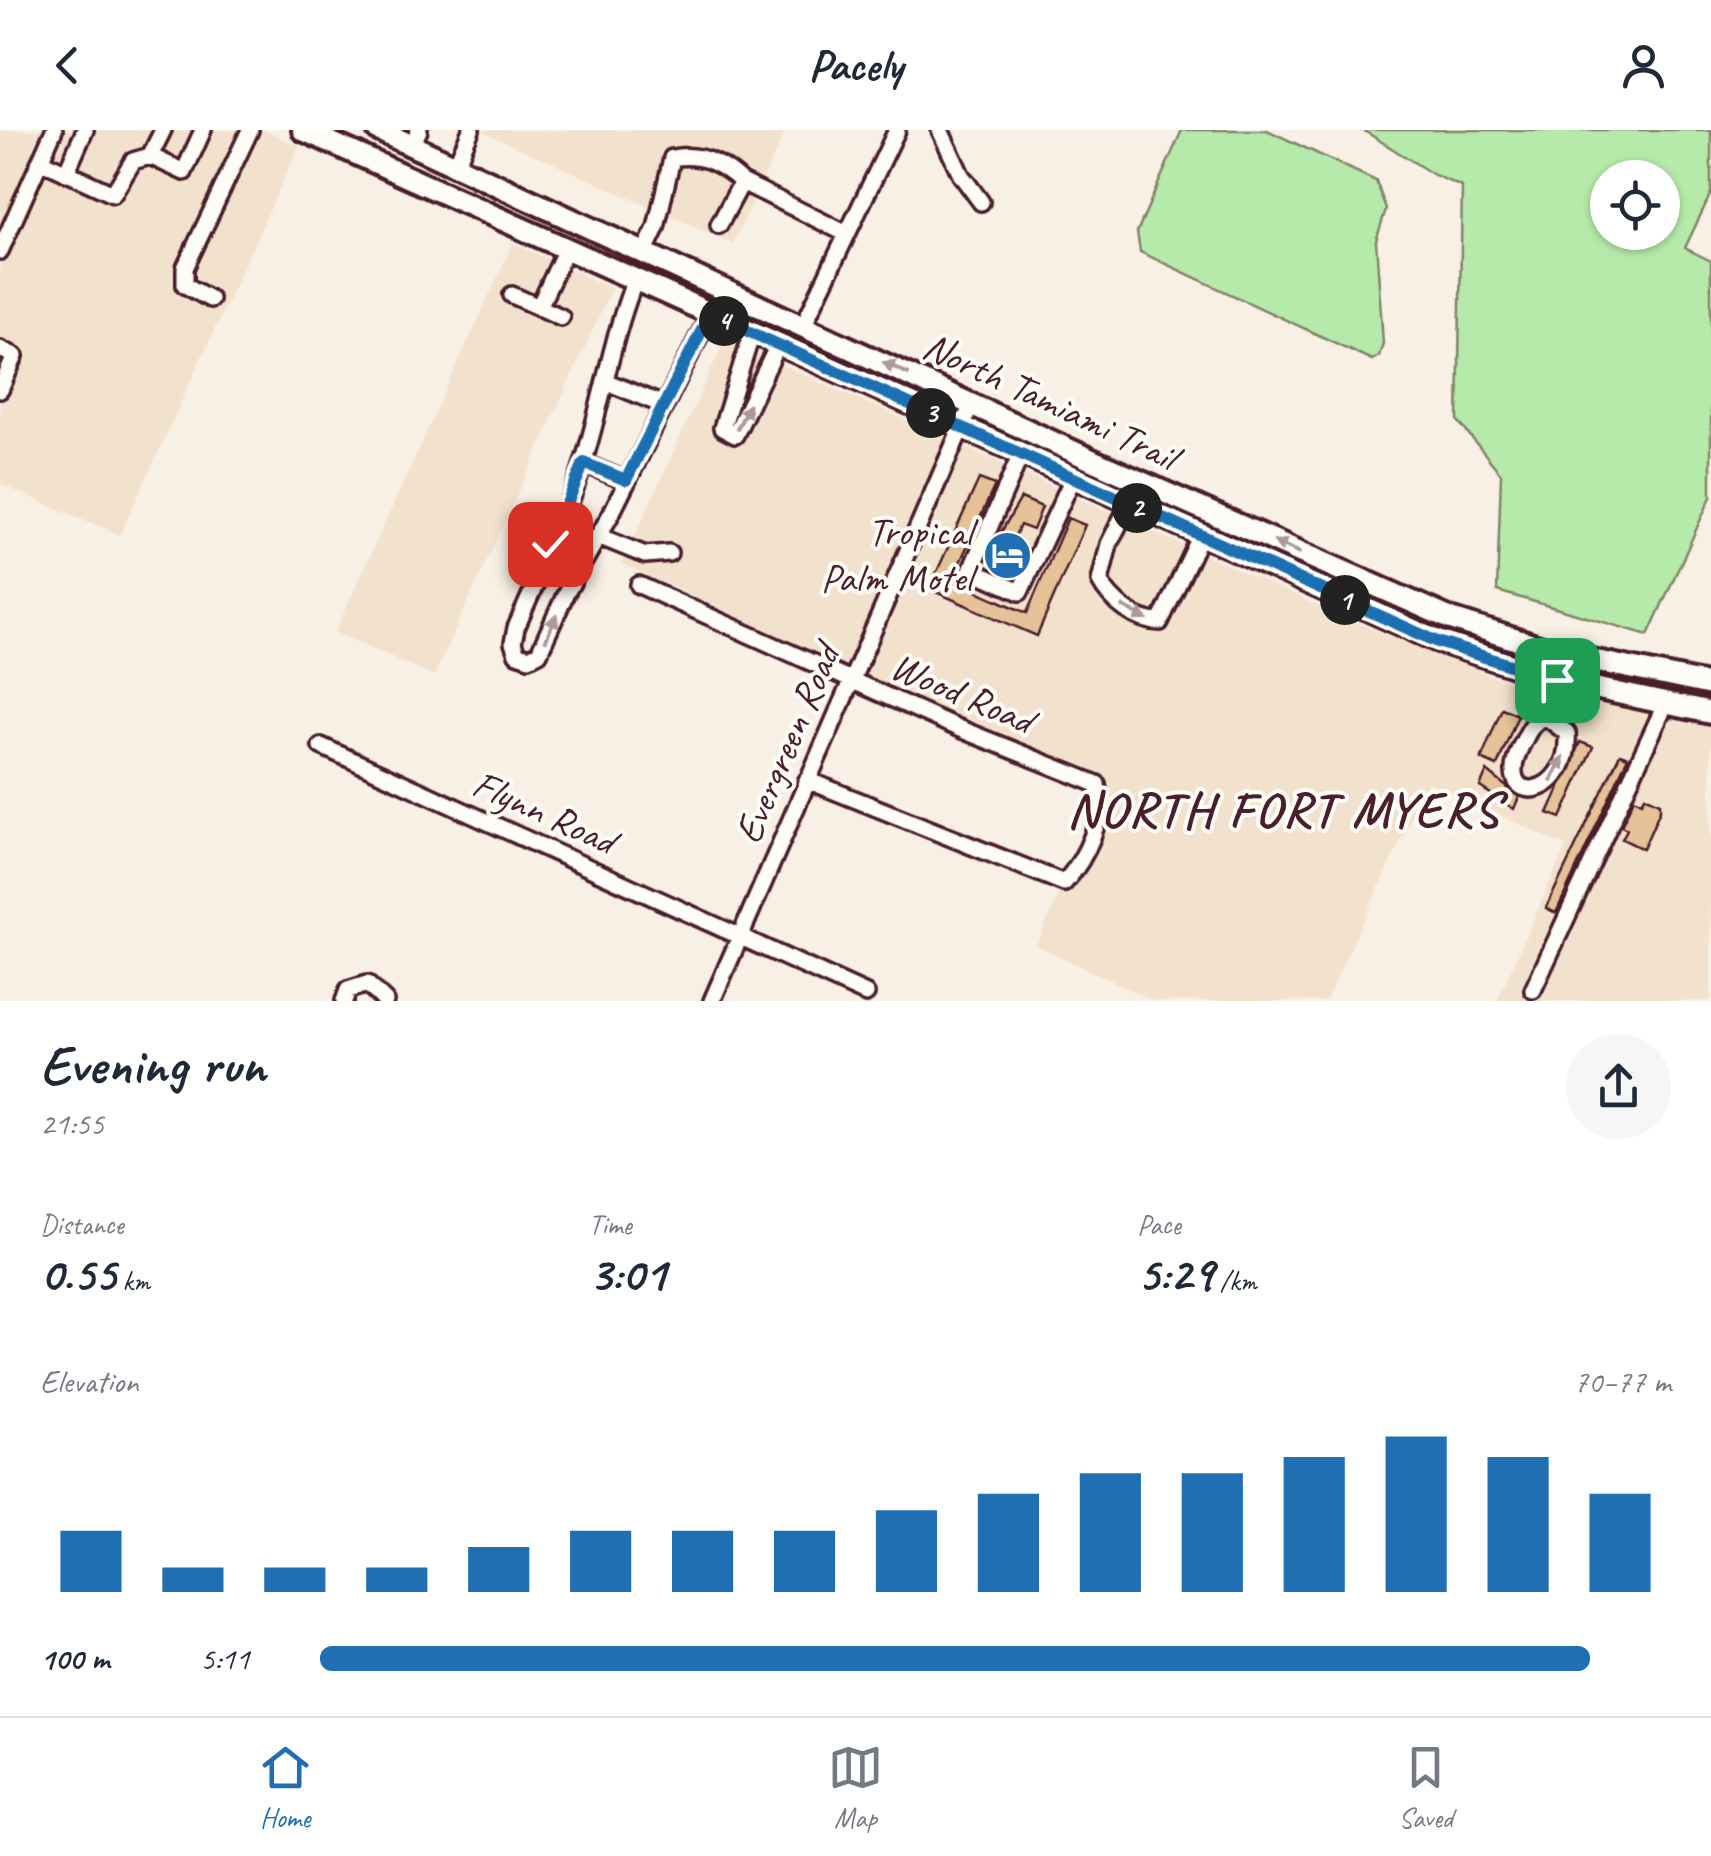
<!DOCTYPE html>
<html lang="en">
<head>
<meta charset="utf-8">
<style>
  body { margin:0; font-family:Caveat,sans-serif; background:#f6f6f7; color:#1f2937; height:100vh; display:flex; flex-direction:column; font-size:38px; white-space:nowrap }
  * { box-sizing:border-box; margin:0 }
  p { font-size:32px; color:#747a83 }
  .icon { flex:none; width:55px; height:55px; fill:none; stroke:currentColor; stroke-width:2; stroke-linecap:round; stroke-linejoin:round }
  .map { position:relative; height:871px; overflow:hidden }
  .sheet { display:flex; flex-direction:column; background:#fff; flex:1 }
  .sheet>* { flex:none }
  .controls { position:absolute; left:1590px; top:30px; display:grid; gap:20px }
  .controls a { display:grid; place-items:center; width:90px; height:90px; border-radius:50%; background:#fff; box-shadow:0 2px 8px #0004; font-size:50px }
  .pin { position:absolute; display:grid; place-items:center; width:85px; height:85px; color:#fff; margin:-42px; border-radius:20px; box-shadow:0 5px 15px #0006 }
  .km { position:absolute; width:50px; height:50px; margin:-25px; border-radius:50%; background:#222; color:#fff; font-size:28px; line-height:50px; text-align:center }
  .round { display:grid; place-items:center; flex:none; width:105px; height:105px; border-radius:52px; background:#f6f6f7 }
  .headline { display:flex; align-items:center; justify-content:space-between; height:170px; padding:0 40px }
  h1 { font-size:55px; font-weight:700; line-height:75px }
  .metrics { display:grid; grid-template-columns:repeat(3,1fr); gap:15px; height:170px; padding:10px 40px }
  .metrics div { display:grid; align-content:center }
  .metrics b { font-size:50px; font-weight:700 }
  .metrics small { font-size:28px; font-weight:400 }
  .metrics p { font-size:28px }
  .chart { height:280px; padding:20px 40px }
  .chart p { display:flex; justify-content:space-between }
  .chart svg { width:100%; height:180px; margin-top:10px; stroke:#1f6fb2; stroke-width:6 }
  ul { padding:0 40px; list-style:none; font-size:32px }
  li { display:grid; grid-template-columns:160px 120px 1fr; align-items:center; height:75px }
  li i { height:25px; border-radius:12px; background:#1f6fb2 }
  header { display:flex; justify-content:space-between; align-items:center; height:130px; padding:0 40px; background:#fff; font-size:45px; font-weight:700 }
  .tabs { display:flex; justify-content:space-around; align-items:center; height:140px; border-top:2px solid #e0e1e3; background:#fff; font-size:28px; color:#747a83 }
  .tabs a { display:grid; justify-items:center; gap:5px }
  .tabs .selected { color:#1f6fb2 }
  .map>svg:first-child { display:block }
  .built { fill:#f2e2cd }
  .green { fill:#b6eaaa; stroke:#80846a; stroke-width:2.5; fill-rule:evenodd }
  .building { fill:#e5c297; stroke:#4a1f2b; stroke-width:2.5 }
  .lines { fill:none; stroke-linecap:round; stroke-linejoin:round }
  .minor-casing { stroke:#4a1f2b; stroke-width:22 }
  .major-casing { stroke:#4a1f2b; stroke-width:28 }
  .minor { stroke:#fdfcf7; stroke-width:15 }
  .major { stroke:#fdfcf7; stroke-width:20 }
  .oneway { fill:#ac999b }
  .route-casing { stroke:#fff; stroke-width:20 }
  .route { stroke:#1f6fb2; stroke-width:12 }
  .labels { text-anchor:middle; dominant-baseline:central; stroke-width:8; stroke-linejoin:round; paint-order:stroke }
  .street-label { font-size:40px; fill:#4a1f2b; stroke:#fdfcf7 }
  .poi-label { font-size:40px; fill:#4a1f2b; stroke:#fdfcf7; text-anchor:end }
  .district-label { font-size:50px; font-weight:bold; letter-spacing:2.5px; fill:#4a1f2b; stroke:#fdfcf7 }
</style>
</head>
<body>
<header><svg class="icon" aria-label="back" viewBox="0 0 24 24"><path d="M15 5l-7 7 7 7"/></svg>Pacely<svg class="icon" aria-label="person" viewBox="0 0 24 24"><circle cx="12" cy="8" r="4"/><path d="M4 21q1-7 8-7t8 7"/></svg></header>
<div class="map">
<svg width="1711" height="871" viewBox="0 0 1711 871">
  <rect width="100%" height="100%" fill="#f8f0e4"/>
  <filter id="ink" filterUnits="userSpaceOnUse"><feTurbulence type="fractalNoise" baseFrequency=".01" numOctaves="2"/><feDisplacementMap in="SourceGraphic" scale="20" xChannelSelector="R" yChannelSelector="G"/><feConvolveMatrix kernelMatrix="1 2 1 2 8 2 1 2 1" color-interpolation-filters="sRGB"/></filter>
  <g filter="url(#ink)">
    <path class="built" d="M0,0H264L299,16L120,405L0,354Z
      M479,0H786L733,114Z
      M513,113L612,158L434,546L335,502Z
      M725,209L1352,491L1505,551L1711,597V871H1497L1566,716L1428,652L1326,871H1154L1036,815L1108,656L622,434Z"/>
    <path class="green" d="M1182,0H1267L1376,51L1386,79L1376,111L1383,213L1379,226L1372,230L1140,122L1137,102Z
      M1363,0H1711V63L1685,118L1711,131V367L1648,505L1497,461L1501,344L1458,291L1462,57L1434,45ZM1608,48H1662V102H1608Z"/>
    <path class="building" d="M979,349L995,355L952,450L1027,483L1068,388L1085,395L1037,506L929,459Z
      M1021,368L1042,377L1033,400L1020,395L1014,408L1001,402Z
      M1502,578L1518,585L1497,636L1481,629Z
      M1580,612L1593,617L1561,688L1548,683Z
      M1620,624L1628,627L1556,783L1546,778Z
      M1487,641L1519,667L1514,679L1480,657Z
      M1645,666L1660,673V680L1643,719L1622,709L1627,699L1621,696L1634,668L1642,672Z"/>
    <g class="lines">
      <defs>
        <path id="minor" d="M163,0L150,26L184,42L203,0
          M940,0L961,45L981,72
          M412,15L419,0
          M41,31L113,64L133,31L150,26
          M455,37L471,0
          M66,43L85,0
          M742,52L847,104
          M0,121L54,0
          M643,125L656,98L672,28C700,22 722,33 742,52L719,95
          M635,150C612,208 603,267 585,327C568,385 540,443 516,498L513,513L517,524L529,528L539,523L566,463L611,384L710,184
          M512,165L539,177L566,119
          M210,169L185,155V138L250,0
          M539,177L561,187
          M804,194L897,0
          M752,203L722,298L735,305L778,215
          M0,219L15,226L0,260
          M607,252L663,275
          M1021,324L971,440L1020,462L1073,348
          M583,333L626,351
          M1129,374L1109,414L1100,451C1111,472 1137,492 1160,492L1201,405
          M598,406L645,425L669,423
          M639,455L960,599L1097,654C1105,689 1087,727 1064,753L807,650
          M1545,586L1567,603C1572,671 1490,679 1521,616C1528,603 1531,592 1545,586L1557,550
          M321,616L866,864
          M1533,860L1665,575
          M344,871L348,860L367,854L385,871
          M712,871L966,287"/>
        <path id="major" d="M303,0L1438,511L1557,550L1711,583
          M378,0L1094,331L1451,489L1558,523L1711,555"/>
      </defs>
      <use href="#minor" class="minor-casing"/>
      <use href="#major" class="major-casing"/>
      <use href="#minor" class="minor"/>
      <use href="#major" class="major"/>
    </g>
    <defs><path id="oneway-solid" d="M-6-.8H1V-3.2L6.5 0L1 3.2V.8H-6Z" transform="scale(2.5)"/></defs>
    <g class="oneway">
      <use href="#oneway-solid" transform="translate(896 238) rotate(-155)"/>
      <use href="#oneway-solid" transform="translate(743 287) rotate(-64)"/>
      <use href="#oneway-solid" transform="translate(1287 417) rotate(-156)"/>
      <use href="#oneway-solid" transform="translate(1135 483) rotate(28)"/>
      <use href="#oneway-solid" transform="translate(551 498) rotate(-67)"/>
      <use href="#oneway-solid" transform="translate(1557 639) rotate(-64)"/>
    </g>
  </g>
  <g class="lines" filter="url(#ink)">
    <defs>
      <path id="route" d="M550,414L584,333L626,350L710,184L1438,512L1557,550"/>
    </defs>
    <use href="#route" class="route-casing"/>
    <use href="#route" class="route"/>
  </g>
  <defs>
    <symbol id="hotel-disc" viewBox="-11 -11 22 22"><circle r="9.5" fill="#1f6fb2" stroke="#fdfcf7"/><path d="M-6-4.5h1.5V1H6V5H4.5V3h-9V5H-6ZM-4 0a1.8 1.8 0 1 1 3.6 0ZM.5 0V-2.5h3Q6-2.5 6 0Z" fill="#fff"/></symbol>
  </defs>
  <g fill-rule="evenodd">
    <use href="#hotel-disc" x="980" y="398" width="55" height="55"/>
  </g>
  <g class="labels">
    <g class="street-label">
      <text transform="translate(1050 271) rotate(25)">North Tamiami Trail</text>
      <text transform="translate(962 563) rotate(23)">Wood Road</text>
      <text transform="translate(787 614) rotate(-67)">Evergreen Road</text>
      <text transform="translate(544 682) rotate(24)">Flynn Road</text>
    </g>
    <g class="poi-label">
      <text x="972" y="402">Tropical<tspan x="972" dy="46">Palm Motel</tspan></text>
    </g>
    <g class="district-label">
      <text x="1284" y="679">NORTH FORT MYERS</text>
    </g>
  </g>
</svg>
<div class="controls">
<a><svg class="icon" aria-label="locate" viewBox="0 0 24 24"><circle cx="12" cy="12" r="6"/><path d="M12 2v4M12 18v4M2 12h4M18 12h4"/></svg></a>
</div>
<div class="pin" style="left:1557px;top:550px;background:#1e9e55"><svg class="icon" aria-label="arrive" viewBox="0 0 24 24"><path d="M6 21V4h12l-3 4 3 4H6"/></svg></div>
<div class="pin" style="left:550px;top:414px;background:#d93025"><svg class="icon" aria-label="check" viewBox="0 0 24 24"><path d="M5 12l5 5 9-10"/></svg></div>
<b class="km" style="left:1345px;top:470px">1</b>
<b class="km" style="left:1137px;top:378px">2</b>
<b class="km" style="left:931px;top:283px">3</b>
<b class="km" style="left:724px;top:191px">4</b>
</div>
<section class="sheet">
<div class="headline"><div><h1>Evening run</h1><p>21:55</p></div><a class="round"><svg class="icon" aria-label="share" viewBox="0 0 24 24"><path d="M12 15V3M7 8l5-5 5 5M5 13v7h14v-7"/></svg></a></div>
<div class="metrics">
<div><p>Distance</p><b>0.55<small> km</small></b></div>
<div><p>Time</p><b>3:01</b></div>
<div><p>Pace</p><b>5:29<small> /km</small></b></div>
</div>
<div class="chart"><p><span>Elevation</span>70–77 m</p>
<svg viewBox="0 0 160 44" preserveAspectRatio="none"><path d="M5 44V29M15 44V38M25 44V38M35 44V38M45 44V33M55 44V29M65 44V29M75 44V29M85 44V24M95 44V20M105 44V15M115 44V15M125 44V11M135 44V6M145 44V11M155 44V20"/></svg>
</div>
<ul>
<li><b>100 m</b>5:11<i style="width:94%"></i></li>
</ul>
</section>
<nav class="tabs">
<a class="selected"><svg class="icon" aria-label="home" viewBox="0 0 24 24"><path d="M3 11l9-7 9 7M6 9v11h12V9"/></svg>Home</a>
<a><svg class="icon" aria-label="map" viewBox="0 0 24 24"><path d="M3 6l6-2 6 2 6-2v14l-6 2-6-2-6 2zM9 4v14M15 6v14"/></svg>Map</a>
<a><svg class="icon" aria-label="saved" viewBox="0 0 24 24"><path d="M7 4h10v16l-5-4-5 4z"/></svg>Saved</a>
</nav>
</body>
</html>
